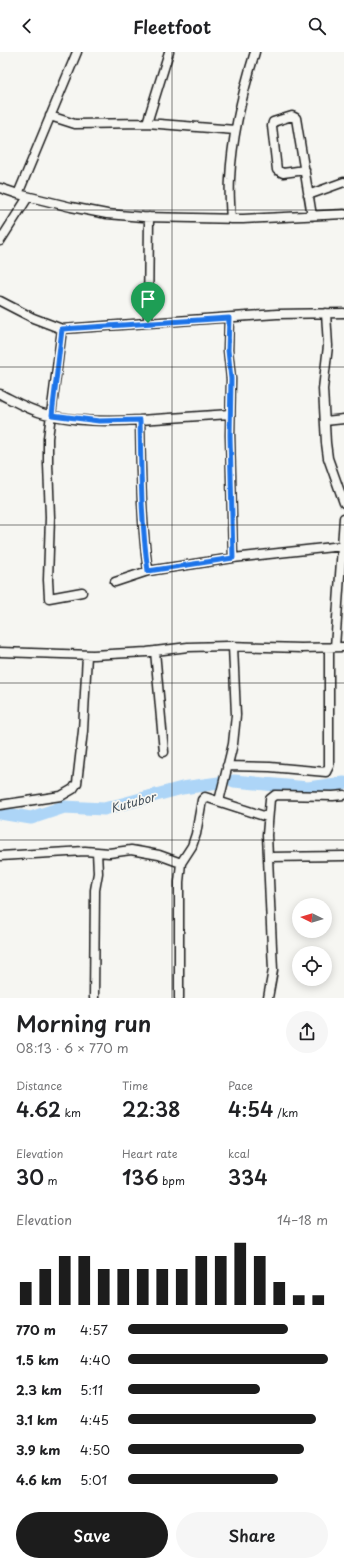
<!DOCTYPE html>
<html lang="en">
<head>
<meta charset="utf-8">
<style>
  body { margin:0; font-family:"Playpen Sans",sans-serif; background:#f6f6f6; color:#202124; height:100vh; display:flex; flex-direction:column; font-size:15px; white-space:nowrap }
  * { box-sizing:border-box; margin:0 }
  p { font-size:13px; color:#757577 }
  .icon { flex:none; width:22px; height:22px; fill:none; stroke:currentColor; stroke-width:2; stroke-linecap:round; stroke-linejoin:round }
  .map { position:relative; height:946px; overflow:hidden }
  .panel { display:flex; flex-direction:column; background:#fff; flex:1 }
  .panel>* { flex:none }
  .needle { width:26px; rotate:275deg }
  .controls { position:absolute; left:292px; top:846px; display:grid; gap:8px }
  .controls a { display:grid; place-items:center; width:40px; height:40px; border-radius:50%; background:#fff; box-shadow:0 2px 10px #0003; font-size:20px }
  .pin { position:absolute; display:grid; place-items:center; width:34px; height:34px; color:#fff; margin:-41px -17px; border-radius:50% 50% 50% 0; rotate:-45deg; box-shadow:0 0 4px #0007 }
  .pin .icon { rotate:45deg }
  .round { display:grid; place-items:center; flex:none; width:42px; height:42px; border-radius:21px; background:#f6f6f6 }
  .head { display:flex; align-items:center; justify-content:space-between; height:68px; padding:0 16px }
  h1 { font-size:22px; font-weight:600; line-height:30px }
  .stats { display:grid; grid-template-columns:repeat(3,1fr); gap:6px; height:68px; padding:4px 16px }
  .stats div { display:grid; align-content:center }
  .stats b { font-size:20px; font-weight:600 }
  .stats small { font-size:11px; font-weight:400 }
  .stats p { font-size:11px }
  .chart { height:112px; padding:8px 16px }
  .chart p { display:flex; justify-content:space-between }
  .chart svg { width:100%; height:72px; margin-top:4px; stroke:#1c1c1c; stroke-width:6 }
  .cta { display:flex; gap:8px; margin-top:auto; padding:8px 16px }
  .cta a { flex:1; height:46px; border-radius:24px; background:#1c1c1c; color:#fff; font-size:16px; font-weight:600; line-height:46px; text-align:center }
  .cta a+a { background:#f6f6f6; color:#202124 }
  ul { padding:0 16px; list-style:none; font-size:13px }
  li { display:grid; grid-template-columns:64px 48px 1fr; align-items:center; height:30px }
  li i { height:10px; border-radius:5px; background:#1c1c1c }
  header { display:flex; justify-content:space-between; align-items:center; height:52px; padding:0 16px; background:#fff; font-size:18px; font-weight:600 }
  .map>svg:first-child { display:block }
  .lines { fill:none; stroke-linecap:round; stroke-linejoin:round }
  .river { stroke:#add5f7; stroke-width:13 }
  .minor-casing { stroke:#1c1c1c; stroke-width:11 }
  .minor { stroke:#f6f6f2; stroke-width:8 }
  .route-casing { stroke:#fff; stroke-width:8 }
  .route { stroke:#1a73e8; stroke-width:5 }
  .grid { fill:none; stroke:#1c1c1c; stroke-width:1; stroke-opacity:0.55 }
  .labels { text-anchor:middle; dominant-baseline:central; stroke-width:3.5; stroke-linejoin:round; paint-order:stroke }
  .water-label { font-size:12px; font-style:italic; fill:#48545e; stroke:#f6f6f2 }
</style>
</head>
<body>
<header><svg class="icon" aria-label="back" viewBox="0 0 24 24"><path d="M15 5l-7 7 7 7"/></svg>Fleetfoot<svg class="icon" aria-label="search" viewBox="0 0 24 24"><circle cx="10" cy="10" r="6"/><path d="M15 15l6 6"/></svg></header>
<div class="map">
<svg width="344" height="946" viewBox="0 0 344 946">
  <rect width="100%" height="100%" fill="#f6f6f2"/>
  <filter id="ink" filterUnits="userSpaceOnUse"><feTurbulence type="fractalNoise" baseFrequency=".025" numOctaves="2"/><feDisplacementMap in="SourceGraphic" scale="8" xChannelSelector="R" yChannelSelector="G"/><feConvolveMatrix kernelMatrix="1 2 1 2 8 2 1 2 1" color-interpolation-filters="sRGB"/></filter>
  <g filter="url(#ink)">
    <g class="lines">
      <path class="river" d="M234,729L308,736L344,731
        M0,761L31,766L64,755L104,757L182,736L219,731"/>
      <defs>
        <path id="minor" d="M50,64L75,72L147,71L235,78
          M147,71L169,0
          M305,118L283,121L277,118L272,74L273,70L292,64L296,66L312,164
          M0,136L18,142L71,155L107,162L143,165L243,167L344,162
          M18,142L77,0
          M308,143L344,130
          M231,167C230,153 229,140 230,127C232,83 242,42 255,0
          M0,189L28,145
          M0,249L33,266L62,277L277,262L344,261
          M326,261L328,294L323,337L326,391L328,406L344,451
          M229,266L228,298L231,327L230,383L233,506
          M148,271L149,165
          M62,277L48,386V412L50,465L48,528L49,546L82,540
          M0,342C14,349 29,358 45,362C76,370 109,370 140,368
          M325,369L344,367
          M148,519C141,469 141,418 140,368L230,362
          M115,530L148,519L233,506L342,494
          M335,595L344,466
          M155,599L164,700
          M0,600L93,603L147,600L188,595L228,594L301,596L344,595
          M227,714L270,715L326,720L329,714V596
          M219,749L233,692L236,663L233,594
          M0,753L61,744L73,737L77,731L83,679L87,603
          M0,804L85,799L109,801L131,798L159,803L181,811
          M268,805L344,804
          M94,946L95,838L98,821L97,800
          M179,946V830L181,811L192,794L196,782L202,748L205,745L267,765
          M268,946L273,918L267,783L270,747L275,743L333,744L344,743"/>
      </defs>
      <use href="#minor" class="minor-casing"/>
      <use href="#minor" class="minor"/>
    </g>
  </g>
  <g class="lines" filter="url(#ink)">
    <defs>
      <path id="route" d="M229,266L228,298L231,327L230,383L233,506L148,519C141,469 141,418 140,368L99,369L52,363L62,277Z"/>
    </defs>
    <use href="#route" class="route-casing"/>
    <use href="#route" class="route"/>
  </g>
  <path class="grid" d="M172,0V946M0,158H344M0,315H344M0,473H344M0,631H344M0,788H344"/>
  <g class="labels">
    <g class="water-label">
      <text transform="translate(133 750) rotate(-15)">Kutubor</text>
    </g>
  </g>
</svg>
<div class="controls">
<a><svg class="needle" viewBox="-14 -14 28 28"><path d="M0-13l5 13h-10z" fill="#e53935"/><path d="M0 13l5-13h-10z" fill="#757577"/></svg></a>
<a><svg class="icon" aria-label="locate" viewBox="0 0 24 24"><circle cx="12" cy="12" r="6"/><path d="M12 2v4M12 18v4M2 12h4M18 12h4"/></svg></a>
</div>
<div class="pin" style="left:148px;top:271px;background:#1e9e55"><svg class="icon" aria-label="arrive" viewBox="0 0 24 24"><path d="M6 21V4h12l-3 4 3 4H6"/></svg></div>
</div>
<section class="panel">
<div class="head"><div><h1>Morning run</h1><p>08:13 · 6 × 770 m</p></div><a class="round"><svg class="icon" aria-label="share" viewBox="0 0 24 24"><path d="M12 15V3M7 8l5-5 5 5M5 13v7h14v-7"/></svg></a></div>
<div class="stats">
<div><p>Distance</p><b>4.62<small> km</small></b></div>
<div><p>Time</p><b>22:38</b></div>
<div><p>Pace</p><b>4:54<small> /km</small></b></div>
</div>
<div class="stats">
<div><p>Elevation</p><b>30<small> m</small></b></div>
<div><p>Heart rate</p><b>136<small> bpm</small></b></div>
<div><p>kcal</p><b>334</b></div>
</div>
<div class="chart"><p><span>Elevation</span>14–18 m</p>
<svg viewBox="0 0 160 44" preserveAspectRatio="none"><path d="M5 44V30M15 44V22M25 44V14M35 44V14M45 44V22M55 44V22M65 44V22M75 44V22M85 44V22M95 44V14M105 44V14M115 44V6M125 44V14M135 44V30M145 44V38M155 44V38"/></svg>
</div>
<ul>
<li><b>770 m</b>4:57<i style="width:80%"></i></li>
<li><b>1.5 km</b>4:40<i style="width:100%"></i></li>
<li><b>2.3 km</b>5:11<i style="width:66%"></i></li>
<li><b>3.1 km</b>4:45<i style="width:94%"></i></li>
<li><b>3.9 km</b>4:50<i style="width:88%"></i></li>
<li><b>4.6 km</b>5:01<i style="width:75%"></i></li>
</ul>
<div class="cta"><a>Save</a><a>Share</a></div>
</section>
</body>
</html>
